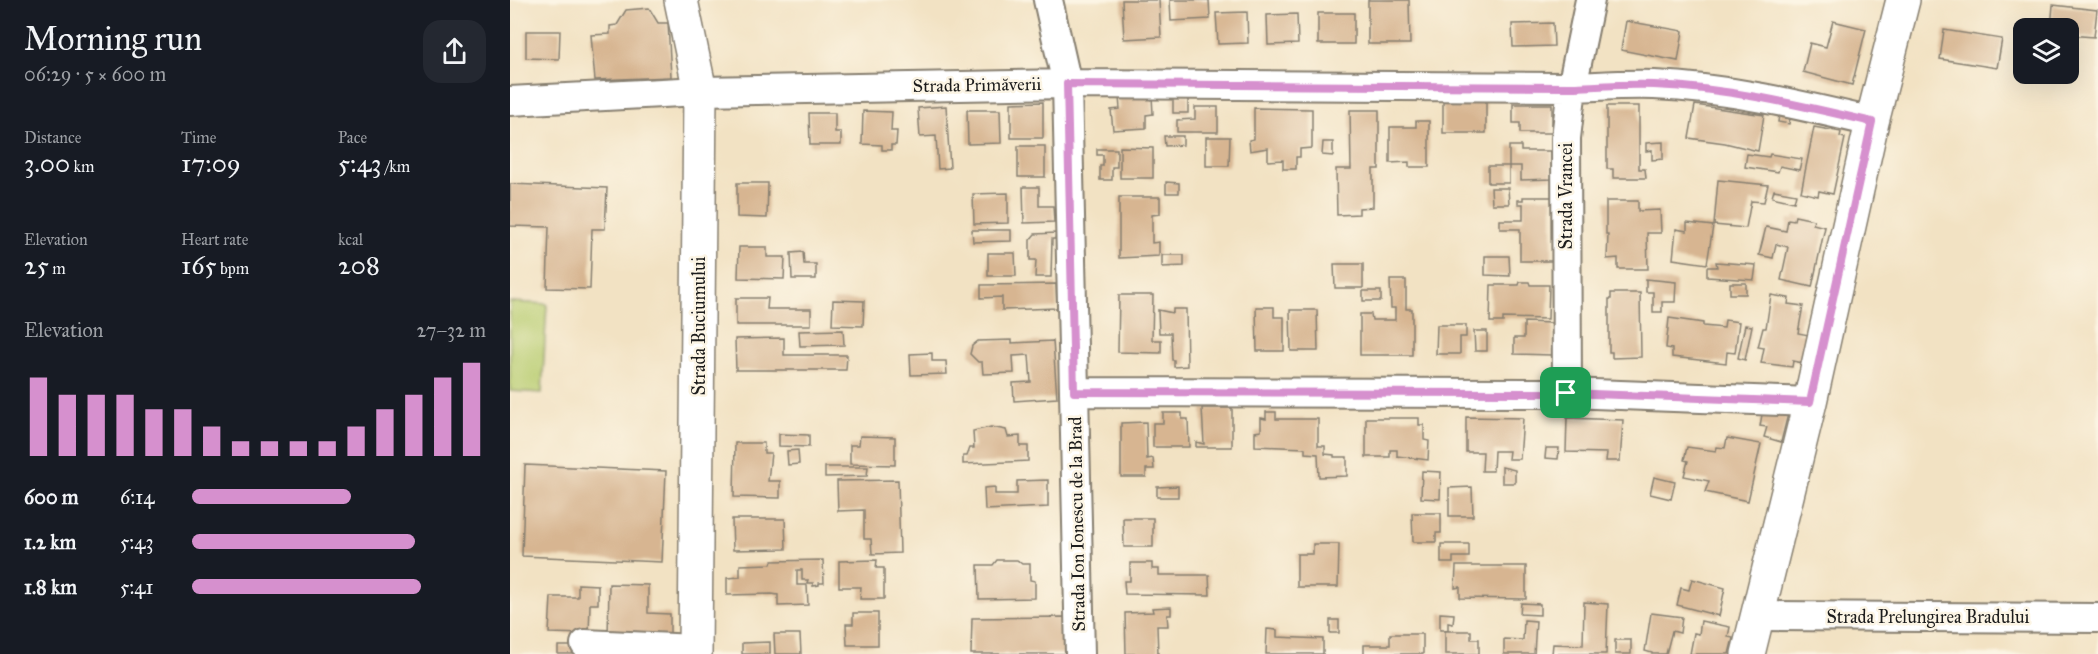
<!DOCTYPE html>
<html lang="en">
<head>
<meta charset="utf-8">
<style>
  body { margin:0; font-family:"IM FELL Great Primer",serif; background:#242831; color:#f1f3f6; height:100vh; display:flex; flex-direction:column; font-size:22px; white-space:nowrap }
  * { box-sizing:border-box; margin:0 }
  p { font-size:20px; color:#9ea1a6 }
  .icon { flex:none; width:33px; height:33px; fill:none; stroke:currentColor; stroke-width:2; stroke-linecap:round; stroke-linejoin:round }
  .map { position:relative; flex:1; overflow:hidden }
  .sheet { display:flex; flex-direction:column; background:#171b24; width:510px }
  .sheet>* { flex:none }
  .buttons { position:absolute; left:1503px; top:18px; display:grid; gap:12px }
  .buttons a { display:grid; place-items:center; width:66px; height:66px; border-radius:12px; background:#171b24; box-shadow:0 6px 24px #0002; font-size:30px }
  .pin { position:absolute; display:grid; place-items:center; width:51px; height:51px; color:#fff; margin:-26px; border-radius:12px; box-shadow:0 3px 9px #0006 }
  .round { display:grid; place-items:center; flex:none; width:63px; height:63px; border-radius:18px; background:#242831 }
  .summary { display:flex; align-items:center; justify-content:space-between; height:102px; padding:0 24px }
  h1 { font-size:33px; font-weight:600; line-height:45px }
  .figures { display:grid; grid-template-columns:repeat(3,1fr); gap:9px; height:102px; padding:6px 24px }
  .figures div { display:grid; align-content:center }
  .figures b { font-size:26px; font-weight:600 }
  .figures small { font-size:16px; font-weight:400 }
  .figures p { font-size:16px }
  .chart { height:168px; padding:12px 24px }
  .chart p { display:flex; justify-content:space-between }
  .chart svg { width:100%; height:108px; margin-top:6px; stroke:#d690ce; stroke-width:6 }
  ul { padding:0 24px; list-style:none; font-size:20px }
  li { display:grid; grid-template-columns:96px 72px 1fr; align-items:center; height:45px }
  li i { height:15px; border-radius:8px; background:#d690ce }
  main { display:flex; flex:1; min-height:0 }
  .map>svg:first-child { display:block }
  .green { fill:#b8cc6f; stroke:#6a7446; stroke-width:1.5 }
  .building { fill:#d7b591 }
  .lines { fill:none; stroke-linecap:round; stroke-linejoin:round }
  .street-casing { stroke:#877f70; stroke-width:32 }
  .secondary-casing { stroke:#877f70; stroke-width:36 }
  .street { stroke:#fff; stroke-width:28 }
  .secondary { stroke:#fff; stroke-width:33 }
  .route-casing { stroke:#fff; stroke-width:12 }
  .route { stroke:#d690ce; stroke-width:8 }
  .labels { text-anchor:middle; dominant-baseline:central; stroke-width:5; stroke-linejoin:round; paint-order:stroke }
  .street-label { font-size:18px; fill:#1c1c1c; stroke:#fcf5e5 }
</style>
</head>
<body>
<main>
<section class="sheet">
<div class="summary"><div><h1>Morning run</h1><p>06:29 · 5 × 600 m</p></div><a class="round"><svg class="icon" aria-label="share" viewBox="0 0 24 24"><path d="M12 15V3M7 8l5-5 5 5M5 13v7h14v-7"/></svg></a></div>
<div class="figures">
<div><p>Distance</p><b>3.00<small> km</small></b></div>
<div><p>Time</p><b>17:09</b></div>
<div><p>Pace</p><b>5:43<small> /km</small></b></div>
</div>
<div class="figures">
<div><p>Elevation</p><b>25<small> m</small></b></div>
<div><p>Heart rate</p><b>165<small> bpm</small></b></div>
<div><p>kcal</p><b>208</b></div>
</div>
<div class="chart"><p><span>Elevation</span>27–32 m</p>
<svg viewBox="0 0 160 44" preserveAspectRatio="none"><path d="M5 44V12M15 44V19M25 44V19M35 44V19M45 44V25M55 44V25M65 44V32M75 44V38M85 44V38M95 44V38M105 44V38M115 44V32M125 44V25M135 44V19M145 44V12M155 44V6"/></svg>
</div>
<ul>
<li><b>600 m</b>6:14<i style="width:54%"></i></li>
<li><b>1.2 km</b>5:43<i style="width:76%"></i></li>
<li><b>1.8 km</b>5:41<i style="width:78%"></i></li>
</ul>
</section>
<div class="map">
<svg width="1588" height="654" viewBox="0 0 1588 654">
  <rect width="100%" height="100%" fill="#fcf5e5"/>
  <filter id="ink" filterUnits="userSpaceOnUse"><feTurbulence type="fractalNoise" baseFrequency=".0167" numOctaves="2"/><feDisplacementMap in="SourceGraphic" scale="12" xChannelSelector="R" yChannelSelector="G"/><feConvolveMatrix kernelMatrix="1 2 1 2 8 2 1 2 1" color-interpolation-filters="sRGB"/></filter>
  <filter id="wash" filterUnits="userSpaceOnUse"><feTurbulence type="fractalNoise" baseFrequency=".008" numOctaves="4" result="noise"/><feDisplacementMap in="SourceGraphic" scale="24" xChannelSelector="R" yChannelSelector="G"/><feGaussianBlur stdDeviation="1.35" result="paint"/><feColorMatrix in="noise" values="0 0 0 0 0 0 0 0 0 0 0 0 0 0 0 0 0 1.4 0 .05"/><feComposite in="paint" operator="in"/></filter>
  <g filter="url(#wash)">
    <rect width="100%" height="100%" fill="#f2e2c3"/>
    <path class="green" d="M0,302L37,304L32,393L0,391Z"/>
    <g id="blocks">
      <path class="building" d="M612,0H649L651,37L614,39Z
        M660,0H699L700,19L661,21Z
        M858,0H899L900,44H858Z
        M1543,5L1587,10L1584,37L1558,35V28H1541Z
        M139,8L148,23H158L161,77L85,80L81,35L100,34V26L107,25L116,10Z
        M737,12L738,43L708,44L706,13Z
        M808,13H844V44H808Z
        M787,14L788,44L758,45L757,15Z
        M1116,21L1173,31L1168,61L1111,50Z
        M1323,21L1356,29L1342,85L1293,72L1300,43L1316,47Z
        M1043,23L1044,46L1003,47L1002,24Z
        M1434,30L1492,39L1487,68L1430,59Z
        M16,31H50L49,59L16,58Z
        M976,92V133H933V98Z
        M663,95H678V113H663Z
        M642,96L643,114L636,115V128L603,130L601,110L610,109L609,97Z
        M533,102V138H501V103Z
        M1003,104H1042V133H1010V123H1003Z
        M1185,105L1254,115L1248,151L1215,143L1179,138Z
        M436,106L440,168L428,169L426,136L410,137L408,108Z
        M1097,106H1129V169H1135L1136,178H1103V169H1097Z
        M685,107H708V132H667V120L685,119Z
        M744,108L802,109V148L790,149V157H786V169H773V160L758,161V148L740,151L739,140L744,139Z
        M1270,109L1281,112L1279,124L1268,122Z
        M457,110H490L491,143L458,144Z
        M840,110H869V169H863V207L849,208V214L827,215L826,169H841Z
        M353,111L382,112L381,131H387L386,145H381V150H372V145L352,144Z
        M299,113H325V132H331V145H300Z
        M906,121H919V167H899V162L880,163V127H906Z
        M1304,127L1331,132L1330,137L1335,138L1323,194L1309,191L1308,196L1291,192Z
        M654,136H673V145L655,146Z
        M696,137H720L719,166H696Z
        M813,142H823V156L812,155Z
        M1153,142V159L1142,160V150L1136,151V143Z
        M508,146H535V177H508Z
        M999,146H1011V151H1042V179L1011,180V166H999Z
        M610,147L643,148V178H610Z
        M587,149H607V167H602V180H590V166H593V155H587Z
        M1237,154L1259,157L1260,154L1292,159L1289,170L1270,166L1268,172L1235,167Z
        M978,166H999V183H978Z
        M1208,180L1258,185L1254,202L1241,201L1236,228L1204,225Z
        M656,182L669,183V193H656Z
        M227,183H258L257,218L227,217Z
        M0,184L97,188L95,229H82L80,289L37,288L39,227L0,226Z
        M513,187H529V206H543L544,222L514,223Z
        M981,188H998L999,204H982Z
        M1264,190L1286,194L1284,202L1262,197Z
        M498,193V223L464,224L463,194Z
        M609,197H650V214L642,215V243L649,242V256L609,258Z
        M1013,197H1042V261H1010V229H990V220H1013V204H1008V200H1013Z
        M1096,201H1128V211L1150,210L1151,233H1137L1138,269H1108V258L1097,259L1098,234H1096Z
        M1285,216L1304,220L1303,224L1315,227L1302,287L1271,280L1278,247L1266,244L1263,258L1249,255L1256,227L1276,231L1278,219L1284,220Z
        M1177,223L1203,226L1197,264L1163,259L1166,229L1177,231Z
        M462,230H501V241L463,242Z
        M546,233L545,239H542L541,277H525L526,260H520V240L525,234Z
        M229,247H257V257H275L274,279L228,278Z
        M293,252L294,264H306V279H282L281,253Z
        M478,253H505L506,276H478Z
        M652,255H674V266L652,267Z
        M975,256H999L1000,276L975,275Z
        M1206,262L1246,265L1244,280L1197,277V267H1207Z
        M824,264H853V288H825Z
        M1136,279L1166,282L1165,302H1152V312H1143V292H1136Z
        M880,280H896V309H902V355H850V314H861L862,320H885V308H881Z
        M1010,282H1019L1020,285H1039L1038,319L993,318V322H980L981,285H1009Z
        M1220,283H1236V294H1220Z
        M546,284L547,308L492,310V297L471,298V285Z
        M853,291H871V301H853Z
        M1101,293H1130L1131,357L1102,358V352H1099V299H1101Z
        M609,295H643L642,340H651V353L608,352Z
        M1261,295L1279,298L1278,304L1293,306L1288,333L1299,335L1293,363L1283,361L1282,367L1251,363L1254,348L1248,347L1253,328H1256Z
        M226,298H258L257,309H301V325H226Z
        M323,300L354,301L353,326L322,325Z
        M746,307H764V317H774V351H747Z
        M663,309H676L677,366L664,367V360H662L661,333H649L648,310L663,313Z
        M780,310H807L808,351H781Z
        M1159,318L1193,323V326L1214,328L1215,320L1229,322L1225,353L1217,352L1216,363L1162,357V349L1156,348Z
        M1014,322L1043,323L1042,355L1004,354V338H1014Z
        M927,325H956V337H950V354H926Z
        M1235,325L1242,326L1235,360L1228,358Z
        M333,330L334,345L290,346L289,331Z
        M964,331H977V351H965Z
        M274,338V355H337L336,370H226L225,339Z
        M502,340V343L543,341L547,398L504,401L503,383L521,382L519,355L503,356L504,373L473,374L472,362H468L460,354L462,346L468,341Z
        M422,353V361H436L437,374L401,375L400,354Z
        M1254,403L1280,406L1271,442L1254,437L1257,427L1250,426Z
        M692,408H722V447H686V442L694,444Z
        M756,412H766V419H808V446H815V454L824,455V457H837V476L809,477L808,454L795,453V448L745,446V432L751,431V418L756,419Z
        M653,413H672V419H678L679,447H643V423H653Z
        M956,417L1013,418L1010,459H998L999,451H984L983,471H972L973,452H956Z
        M856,418H909V425H914V440L919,441L918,460L887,456V450H880V457H856Z
        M1057,418L1113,420L1110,461H1096L1097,453L1056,452Z
        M636,422L637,459L643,458L644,469H636V477H611V423Z
        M481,427L496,430L498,437L510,436V446H518V461L453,464V456H457L460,448H464L463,431Z
        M269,434L299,435V447L269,446Z
        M350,436L385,437V465L340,464V445H349Z
        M1217,438L1251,444L1238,501L1195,492L1199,481L1174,476L1178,461L1174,460L1177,447L1206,451L1207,447L1215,448Z
        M225,443H254V453H261L258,481H270V498L224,497Z
        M1036,448H1049L1048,459L1035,458Z
        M288,450L289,464L278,465L277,451Z
        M15,465L156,471L152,562L12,556Z
        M315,467H358L357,476L315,477Z
        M992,467L1005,470V483H992Z
        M912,471L931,472L930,499L911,498Z
        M1144,477L1165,482L1161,499L1140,494Z
        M388,480L390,553L362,554L361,539H354V510L328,511L327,481Z
        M538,480V507L475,510L474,488L485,487V494H507V481Z
        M668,486V497H647V487Z
        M962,487L963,516H939V488Z
        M902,513H931V533H926V542H903Z
        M613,518H643V547H614Z
        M222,519H275L276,549L223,550Z
        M803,544H829L828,587H787V554H803Z
        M931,544H959V557H943V563H931Z
        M313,560L314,583H309V585L303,586V583H297L298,580H292V570H287V585H297L298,605L268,606V595L262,594L217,595V578L230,577V565L261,564L262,561Z
        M367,560L366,568H374V599H350L351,587H329V561Z
        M487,560H507L512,564H520V580L525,581V598L469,599L468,565H483Z
        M620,563H642V569H649V575H699L700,595L615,594L614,581H620Z
        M946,566H1016V599L950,598V587L945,588Z
        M1182,579L1215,588L1209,616L1167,605L1171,588L1179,590Z
        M68,584L88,585V604H80L79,634L39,633L41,597H68Z
        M99,584L138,585V613L160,614V641L98,640Z
        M1074,602L1098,604L1096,654H1042L1043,644L1073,645Z
        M1011,603L1030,604V615L1010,614Z
        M661,607V615H657L658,626H647L648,654H616L615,613L643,612L642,608Z
        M343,613H368V645H337L336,624H343Z
        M930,613L944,614L943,624L938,623V630H930Z
        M1141,613L1172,617L1170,633L1162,631L1156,654H1142V653L1135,651Z
        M555,617V654H461L462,618Z
        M820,620H829V633H820Z
        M1014,620L1026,621L1024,654H994V639L1013,640Z
        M1191,621L1220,627L1218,637L1223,638L1219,654H1180L1184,633L1189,634Z
        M757,629L767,630V637L813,639V654H756Z
        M935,631H961V639H969V654H935Z
        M264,634H290L291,654H265Z
        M880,634H913V654H854V645H880Z
        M1105,640H1121V654H1105Z
        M260,642V654H232V643Z
        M48,646H67V654H48Z"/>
    </g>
  </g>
  <g filter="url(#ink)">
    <use href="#blocks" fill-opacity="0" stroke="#877f70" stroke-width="1.5"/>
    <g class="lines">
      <defs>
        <path id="street" d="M538,0L557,84L570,654
          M0,101L190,91L557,84L1062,87C1089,86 1117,84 1144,85C1219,88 1290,105 1362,122
          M564,392L1057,393L1300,402
          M1057,393L1056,138L1062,87L1080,0
          M1248,616L1588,618
          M75,644L185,649"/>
        <path id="secondary" d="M171,0L190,91L185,654
          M1238,654L1300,402L1362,122L1393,0"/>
      </defs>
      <use href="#street" class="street-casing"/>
      <use href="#secondary" class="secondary-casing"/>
      <use href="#street" class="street"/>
      <use href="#secondary" class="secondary"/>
    </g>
  </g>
  <g class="lines" filter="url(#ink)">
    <defs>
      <path id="route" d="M557,84L1062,87C1089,86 1117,84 1144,85C1218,88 1290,105 1362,122L1300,402L1056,393L564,392Z"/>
    </defs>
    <use href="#route" class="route-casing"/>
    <use href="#route" class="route"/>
  </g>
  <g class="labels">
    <g class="street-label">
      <text transform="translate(467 85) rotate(-1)">Strada Primăverii</text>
      <text transform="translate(1056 196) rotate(-90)">Strada Vrancei</text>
      <text transform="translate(189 326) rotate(-90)">Strada Buciumului</text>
      <text transform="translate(567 524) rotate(-91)">Strada Ion Ionescu de la Brad</text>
      <text x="1418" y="617">Strada Prelungirea Bradului</text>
    </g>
  </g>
</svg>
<div class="buttons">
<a><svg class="icon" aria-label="layers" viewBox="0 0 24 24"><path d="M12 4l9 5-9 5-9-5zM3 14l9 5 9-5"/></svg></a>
</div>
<div class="pin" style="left:1056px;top:393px;background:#1e9e55"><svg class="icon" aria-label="arrive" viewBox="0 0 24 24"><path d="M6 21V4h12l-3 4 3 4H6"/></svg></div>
</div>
</main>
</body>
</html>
